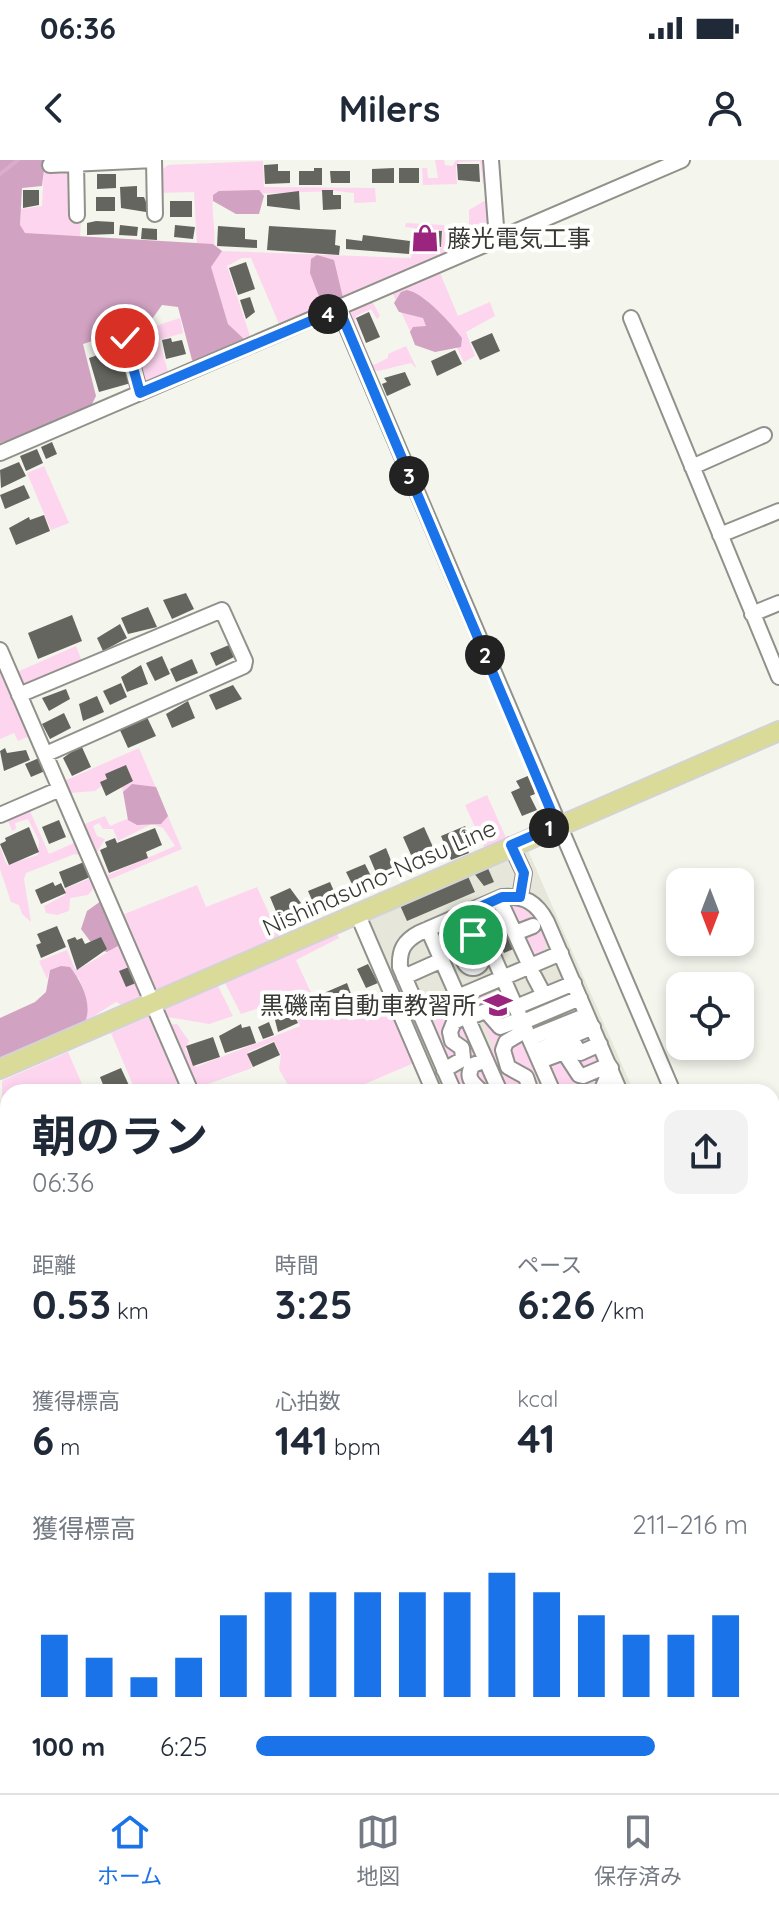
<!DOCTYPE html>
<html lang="ja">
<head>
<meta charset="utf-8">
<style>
  body { margin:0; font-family:Quicksand,"Noto Sans JP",sans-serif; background:#f2f2f3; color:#1f2937; height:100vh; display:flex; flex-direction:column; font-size:30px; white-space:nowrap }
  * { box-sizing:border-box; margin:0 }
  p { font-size:26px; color:#747a83 }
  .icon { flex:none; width:44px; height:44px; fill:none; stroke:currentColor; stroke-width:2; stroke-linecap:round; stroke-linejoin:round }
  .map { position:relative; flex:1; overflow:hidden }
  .panel { position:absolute; left:0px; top:924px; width:780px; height:710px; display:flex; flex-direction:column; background:#fff; border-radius:24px 24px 0 0; box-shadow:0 4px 12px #0003 }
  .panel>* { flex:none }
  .needle { width:52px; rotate:180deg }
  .buttons { position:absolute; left:666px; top:708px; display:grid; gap:16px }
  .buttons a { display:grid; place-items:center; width:88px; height:88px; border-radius:16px; background:#fff; box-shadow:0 4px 12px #0003; font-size:40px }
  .pin { position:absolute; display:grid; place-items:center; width:68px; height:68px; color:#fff; margin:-34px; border:4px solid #fff; border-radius:50%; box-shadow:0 2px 8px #0007 }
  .km { position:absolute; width:40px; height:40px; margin:-20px; border-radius:50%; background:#222; color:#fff; font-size:22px; line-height:40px; text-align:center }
  .round { display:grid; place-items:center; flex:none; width:84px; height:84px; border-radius:16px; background:#f2f2f3 }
  .head { display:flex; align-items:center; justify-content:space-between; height:136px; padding:0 32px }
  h1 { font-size:44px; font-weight:700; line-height:60px }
  .metrics { display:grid; grid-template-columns:repeat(3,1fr); gap:12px; height:136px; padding:8px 32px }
  .metrics div { display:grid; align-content:center }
  .metrics b { font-size:40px; font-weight:700 }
  .metrics small { font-size:22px; font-weight:400 }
  .metrics p { font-size:22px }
  .chart { height:224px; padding:16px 32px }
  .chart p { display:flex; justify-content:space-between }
  .chart svg { width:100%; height:144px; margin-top:8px; stroke:#1a73e8; stroke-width:6 }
  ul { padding:0 32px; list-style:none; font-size:26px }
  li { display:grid; grid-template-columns:128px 96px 1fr; align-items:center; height:60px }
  li i { height:20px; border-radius:10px; background:#1a73e8 }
  .status { display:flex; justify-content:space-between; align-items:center; height:56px; padding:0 40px; background:#fff; direction:ltr }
  .status svg { height:22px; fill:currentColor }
  header { display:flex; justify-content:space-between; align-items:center; height:104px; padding:0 32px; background:#fff; font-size:36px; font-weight:700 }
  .tab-bar { display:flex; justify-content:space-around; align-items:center; height:112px; border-top:2px solid #e0e1e3; background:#fff; font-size:22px; color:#747a83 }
  .tab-bar a { display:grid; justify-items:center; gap:4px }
  .tab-bar .selected { color:#1a73e8 }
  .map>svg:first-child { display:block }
  .built { fill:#e6e7da }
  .green { fill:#fdd5ef; fill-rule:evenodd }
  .forest { fill:#d2a2c2 }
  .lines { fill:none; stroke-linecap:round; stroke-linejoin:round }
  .stream { stroke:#ddaccc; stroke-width:4 }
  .building { fill:#65655f }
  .minor-casing { stroke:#91918b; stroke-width:18 }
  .major-casing { stroke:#d3d3d3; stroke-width:22 }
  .minor { stroke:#fff; stroke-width:14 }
  .major { stroke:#dadb98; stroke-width:18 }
  .route-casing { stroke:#fff; stroke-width:16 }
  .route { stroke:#1a73e8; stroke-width:10 }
  .labels { text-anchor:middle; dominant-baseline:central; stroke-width:8; stroke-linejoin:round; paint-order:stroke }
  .poi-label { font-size:24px; fill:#383835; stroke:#fffffe; text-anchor:start }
  .street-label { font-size:24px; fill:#383835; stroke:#fffffe }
</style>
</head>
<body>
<div class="status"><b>06:36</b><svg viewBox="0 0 49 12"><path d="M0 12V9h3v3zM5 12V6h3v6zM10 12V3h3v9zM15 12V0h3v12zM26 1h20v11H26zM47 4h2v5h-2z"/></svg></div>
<header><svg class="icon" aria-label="back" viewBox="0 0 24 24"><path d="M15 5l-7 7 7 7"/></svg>Milers<svg class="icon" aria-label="person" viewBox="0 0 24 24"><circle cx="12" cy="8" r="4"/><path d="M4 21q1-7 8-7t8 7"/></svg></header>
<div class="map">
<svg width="779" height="1633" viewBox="0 0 779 1633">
  <rect width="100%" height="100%" fill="#f4f5ed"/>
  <path class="built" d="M526,686L634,932H438L362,757Z"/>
  <path class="green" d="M435,0H444L445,5L452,6L456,0H484L488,21L483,24L480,1L459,2L456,7L457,24L423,25L422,8H427L428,18H438Z
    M263,1L264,27L375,28L376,42L354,43V33L336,31L213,35C211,54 216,68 214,86L197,85L194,32L159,33L160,11L168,5Z
    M44,9L69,12L81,59L80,78L24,73L20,66L21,49L42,46Z
    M484,41L489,43L490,70L485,79L279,164L251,98H242L227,106L250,176L244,179L228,164L210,107L222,91L411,98L412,93L424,94L430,88H441L443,72L405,67L406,63L444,65L448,75L469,73V50Z
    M440,113L458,156L490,142L495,156L466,172L475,196L464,202L456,186L414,180L392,132Z
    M372,141L380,156L377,159L371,149L356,156L355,161L371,202L374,205L388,198V194L406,186L417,209L411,203L378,211L371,209L349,157V151Z
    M180,158L183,173L159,180L168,212L143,222L128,175Z
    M44,306L69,363L51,370L27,313Z
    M76,486L82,501L28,525L22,524L17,512Z
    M0,506L30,576L18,581L14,573L0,579Z
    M139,588L182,689L106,721L82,665L105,656L110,666L132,657L121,626L133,620L126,607L95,631L70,633L64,621ZM99,663L103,669H113L118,681L152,664L163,668L175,686L108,715L97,692L105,679L97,676L93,666Z
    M487,635L507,680L485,689L465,645Z
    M29,649L49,694L74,683L61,654L64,653L82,696L75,694L26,713L24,719L31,762L22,754L19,745L11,742L0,709V687L7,705L38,695L39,681L28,659L15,663L16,669L12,671L7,658Z
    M91,718L94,728L88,735L70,738L69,751L57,755L46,753L44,746L65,735L66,728Z
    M197,725L206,747L257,727L280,778L159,831L154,827L122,755Z
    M512,744L534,754L547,781L544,792L531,795L525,782L527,775L509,746Z
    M337,774L339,778L296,800L324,861L384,836L414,903L346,932H317L313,924L288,925L279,909L281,895L274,881L248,892L252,908L197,928L170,865L177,864L189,881L185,889L196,907L300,866L288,838L241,854L225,823Z
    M120,785L141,836L123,846L116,842L86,861L85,836L79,818L50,810L47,819L39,801L67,790L75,809H79Z
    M218,826L233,856L209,864L168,857L165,849Z
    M490,832L503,838L543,932H507L489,889L494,887L481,857L475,859L471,848L474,838Z
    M452,850L458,854L491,932H462L434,863L439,852Z
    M150,856L180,923L168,932H136L111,873Z
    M587,873L600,903V915L589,929L566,932L557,925L543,891Z
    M68,892L85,931L8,932V966L2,968V921Z"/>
  <path class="forest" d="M0,0H52L44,10L42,26L22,28L20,65L25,73L213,84L222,91L211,107L228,164L244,179L242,183L196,203L192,200L178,147L162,145L150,162L83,184L96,236L89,250L0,283Z
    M259,30L264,36L259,54H236L213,41V35L219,31Z
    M317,95L334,100L343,138L323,147L310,113L311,99Z
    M407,130C424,133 452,164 462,178L461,187L435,192L415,185L410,172L413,167L426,166L423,158L399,152L394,143L401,132Z
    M132,624L156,627L168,656L161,664L137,665L128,660L123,632Z
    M101,741L120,785L107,792L96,789L81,769L87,751Z
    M61,806L70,807C81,821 93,844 85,862L0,901V858L35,842L46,832L50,810Z"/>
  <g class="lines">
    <path class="stream" d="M0,14L18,0
      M485,1626L488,1633"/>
  </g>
  <path class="building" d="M278,4V11H290V23L265,24L264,5Z
    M457,4H479L480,22L458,20Z
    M314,8H322V25H299V11H314Z
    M394,8V23H372V9Z
    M399,8H419V23H399Z
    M330,11H350V23H331Z
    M97,14H116V28L97,29Z
    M137,26V37H144L146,42V52L121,48L120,27Z
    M23,30H39V45L23,48Z
    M322,30H333V35H341V49L323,50Z
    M299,31L300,50L267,46V35Z
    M96,37H115V51H96Z
    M170,41H192V57H170Z
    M96,61L114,62V74L87,75V63Z
    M120,65L138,67L137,76L119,75Z
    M175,65L195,67L193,79L174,77Z
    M218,66L245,68V79L257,80V88L217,86Z
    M269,66L336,70L335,85L340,86L339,95L267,90Z
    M142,68L157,69V80L141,79Z
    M417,70L442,71L441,87L427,86V92L412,91Z
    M363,75L410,81L409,94L346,89V79L362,81Z
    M246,102L255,129L238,135L229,108Z
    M250,137L255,152L246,159L240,140Z
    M369,152L380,177L366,183L356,158Z
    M492,173L500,191L480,200L471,182Z
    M171,178L172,182L182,180L186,194L166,199L162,180Z
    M455,190L462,204L437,216L431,201Z
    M104,193L106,202L124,197L131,223L99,232L89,198Z
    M405,212L411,225L387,236L382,224L387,222L384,218Z
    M52,282L57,294L46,299L41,287Z
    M37,289L43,303L26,311L20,296Z
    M19,302L26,316L1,328L0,310Z
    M24,325L30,338L5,349L0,335Z
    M44,355L50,371L16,385L9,368L29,357L30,360Z
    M186,433L194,449L172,459L163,440Z
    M148,447L157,467L128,474L121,458Z
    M72,455L82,481L38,499L28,473Z
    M120,464L127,478L103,491L97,478Z
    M229,485L234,497L216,506L210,493Z
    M162,496L170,514L155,521L146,503Z
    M192,499L198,513L176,522L170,509Z
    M141,505L148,524L127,532L121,517Z
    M121,523L127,537L110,545L103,531Z
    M233,525L242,539L216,550L209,535Z
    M66,529L70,539L49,551L42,538Z
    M97,536L104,552L83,561L79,544Z
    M188,541L195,558L172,568L166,554Z
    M64,553L71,568L50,579L42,564Z
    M146,555L156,576L128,588L119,568Z
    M81,585L91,607L72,616L63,598Z
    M5,588L7,593L26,590L30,600L4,611L0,591Z
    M39,598L45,611L31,617L25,604Z
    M126,605L133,621L106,636L100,622L107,619L105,614Z
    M530,615L535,634L530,636L537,650L522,656L511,632L520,628L516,621Z
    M59,660L66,677L49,684L42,667Z
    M465,666L474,685L467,688L469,693L451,700L441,676Z
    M29,667L39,692L9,705L0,684L6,681L5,678Z
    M424,667L433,687L412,697L403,677Z
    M155,668L162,685L146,692L148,698L109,713L100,690L107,687L105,682L115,678L117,683Z
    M386,688L394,708L377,715L369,696Z
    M84,702L90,717L65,728L59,712Z
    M365,704L371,716L352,724L346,712Z
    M487,706L494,722L484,726L473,712Z
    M467,714L475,732L407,761L399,743Z
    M53,722L55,726L61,723L66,733L41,744L35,730Z
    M330,722L337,738L315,747L308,731Z
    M290,728L301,743L297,745L303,759L283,768L270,737Z
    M57,766L66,787L41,798L36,785L41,783L37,774Z
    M509,774L516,788L504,793L497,779Z
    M75,777L77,780L82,778L85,784L101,777L107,789L77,810L67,780Z
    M368,804L378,823L366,828L357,809Z
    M129,807L136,823L126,827L119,811Z
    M347,823L353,839L323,852L317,836Z
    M291,848L298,863L278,872L274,856Z
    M269,862L274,875L263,879L258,867Z
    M241,864L242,868L250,866L256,883L225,893L219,876Z
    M213,877L220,897L193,906L186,886Z
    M274,882L280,895L253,907L247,894Z
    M121,908L132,932H106L100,917Z"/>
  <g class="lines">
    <defs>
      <path id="minor" d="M154,0L155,54
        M491,0L497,80
        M76,3L77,55
        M50,5L154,0
        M339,149L673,932
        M631,158L779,517
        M125,178L140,233
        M0,293L682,0
        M692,307L764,275
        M720,375L779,351
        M752,454L779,443
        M0,490L191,932
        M19,535L222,450L245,501L244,506L46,594
        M0,655L60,629
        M511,685L524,713L520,737
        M499,739L530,806
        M473,750L553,932
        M357,753L434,932
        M428,769L500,932
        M457 781a9 9 0 1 1 18 0a9 9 0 1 1-18 0Z
        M515,773L533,766
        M464 799a9 9 0 1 1 18 0a9 9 0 1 1-18 0Z
        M534,816L544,835
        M404,817L442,800
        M516,847L574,823
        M420,853L561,793
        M467,858L486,851L500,867L521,859
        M523,862L580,838
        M526,870L506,882L503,890L508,907L526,917L531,932
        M530,878L587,855
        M571,879L580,893L600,884
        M536,891L593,867
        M540,901L564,892L579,915L583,916L609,905
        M444,910L463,899L462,888L452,881L450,872L454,862L467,856
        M454,932L400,807C399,790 404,781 419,773L502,737C525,735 537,743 547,762L620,932
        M482,932C474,924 464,918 473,905L486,900
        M601,932L611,908
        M772,1009L779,1006
        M772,1161L779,1177
        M0,1248L8,1266
        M772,1346L779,1343
        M772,1420L779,1417
        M0,1491L8,1479
        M772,1530L779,1546
        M772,1578L779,1575
        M493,1626L496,1633"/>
      <path id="major" d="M0,909L779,571"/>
    </defs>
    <use href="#minor" class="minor-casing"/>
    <use href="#major" class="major-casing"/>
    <use href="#minor" class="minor"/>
    <use href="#major" class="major"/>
  </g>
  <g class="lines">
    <defs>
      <path id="route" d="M125,178L140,233L339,149L557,665L511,685L524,713L520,737H502L455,758L462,773L473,775"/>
    </defs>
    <use href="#route" class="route-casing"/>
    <use href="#route" class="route"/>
  </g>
  <defs>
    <symbol id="shop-bare" viewBox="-9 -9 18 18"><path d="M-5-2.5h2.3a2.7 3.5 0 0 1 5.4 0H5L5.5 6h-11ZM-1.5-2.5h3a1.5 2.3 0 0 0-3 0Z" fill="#9a247e" stroke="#fffffe" stroke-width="2.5" paint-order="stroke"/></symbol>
    <symbol id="school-bare" viewBox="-9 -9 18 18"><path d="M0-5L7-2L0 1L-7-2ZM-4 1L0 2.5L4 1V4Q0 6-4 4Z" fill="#9a247e" stroke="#fffffe" stroke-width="2.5" paint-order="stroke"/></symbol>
  </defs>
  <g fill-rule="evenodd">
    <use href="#shop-bare" x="405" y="58" width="40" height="40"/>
    <use href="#school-bare" x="478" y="825" width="40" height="40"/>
  </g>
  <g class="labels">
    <g class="poi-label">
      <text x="447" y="78">藤光電気工事</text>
      <text x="476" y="845" text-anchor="end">黒磯南自動車教習所</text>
    </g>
    <g class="street-label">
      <text transform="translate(379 717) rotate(-24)">Nishinasuno-Nasu Line</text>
    </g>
  </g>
</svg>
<div class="buttons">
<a><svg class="needle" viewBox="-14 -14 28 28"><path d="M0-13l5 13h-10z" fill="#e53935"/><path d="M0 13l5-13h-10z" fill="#747a83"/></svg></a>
<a><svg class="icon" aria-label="locate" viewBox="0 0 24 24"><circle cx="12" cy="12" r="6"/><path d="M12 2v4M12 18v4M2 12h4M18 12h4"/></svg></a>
</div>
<div class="pin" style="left:473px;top:775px;background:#1e9e55"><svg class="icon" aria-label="arrive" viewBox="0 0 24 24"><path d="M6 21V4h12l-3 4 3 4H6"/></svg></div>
<div class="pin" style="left:125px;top:178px;background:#d93025"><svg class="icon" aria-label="check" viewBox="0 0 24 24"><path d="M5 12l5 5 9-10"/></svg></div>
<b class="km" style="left:549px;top:668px">1</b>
<b class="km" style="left:485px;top:495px">2</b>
<b class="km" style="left:409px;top:316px">3</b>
<b class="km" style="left:328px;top:154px">4</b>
<section class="panel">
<div class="head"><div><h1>朝のラン</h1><p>06:36</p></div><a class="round"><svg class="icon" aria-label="share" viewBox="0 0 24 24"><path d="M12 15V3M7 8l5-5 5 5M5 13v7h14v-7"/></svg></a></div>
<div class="metrics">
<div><p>距離</p><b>0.53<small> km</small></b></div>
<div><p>時間</p><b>3:25</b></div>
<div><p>ペース</p><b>6:26<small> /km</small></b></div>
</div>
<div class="metrics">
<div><p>獲得標高</p><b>6<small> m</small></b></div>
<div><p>心拍数</p><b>141<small> bpm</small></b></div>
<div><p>kcal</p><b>41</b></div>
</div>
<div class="chart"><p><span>獲得標高</span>211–216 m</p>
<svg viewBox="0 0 160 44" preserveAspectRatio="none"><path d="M5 44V25M15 44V32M25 44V38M35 44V32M45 44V19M55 44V12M65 44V12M75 44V12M85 44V12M95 44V12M105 44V6M115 44V12M125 44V19M135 44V25M145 44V25M155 44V19"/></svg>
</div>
<ul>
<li><b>100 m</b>6:25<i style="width:81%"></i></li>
</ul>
</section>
</div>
<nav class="tab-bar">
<a class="selected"><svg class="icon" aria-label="home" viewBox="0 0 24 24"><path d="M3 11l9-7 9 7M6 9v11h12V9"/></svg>ホーム</a>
<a><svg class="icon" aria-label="map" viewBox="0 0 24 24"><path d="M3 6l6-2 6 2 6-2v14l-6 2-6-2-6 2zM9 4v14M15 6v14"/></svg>地図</a>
<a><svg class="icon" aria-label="saved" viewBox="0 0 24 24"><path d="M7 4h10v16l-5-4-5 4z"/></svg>保存済み</a>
</nav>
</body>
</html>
